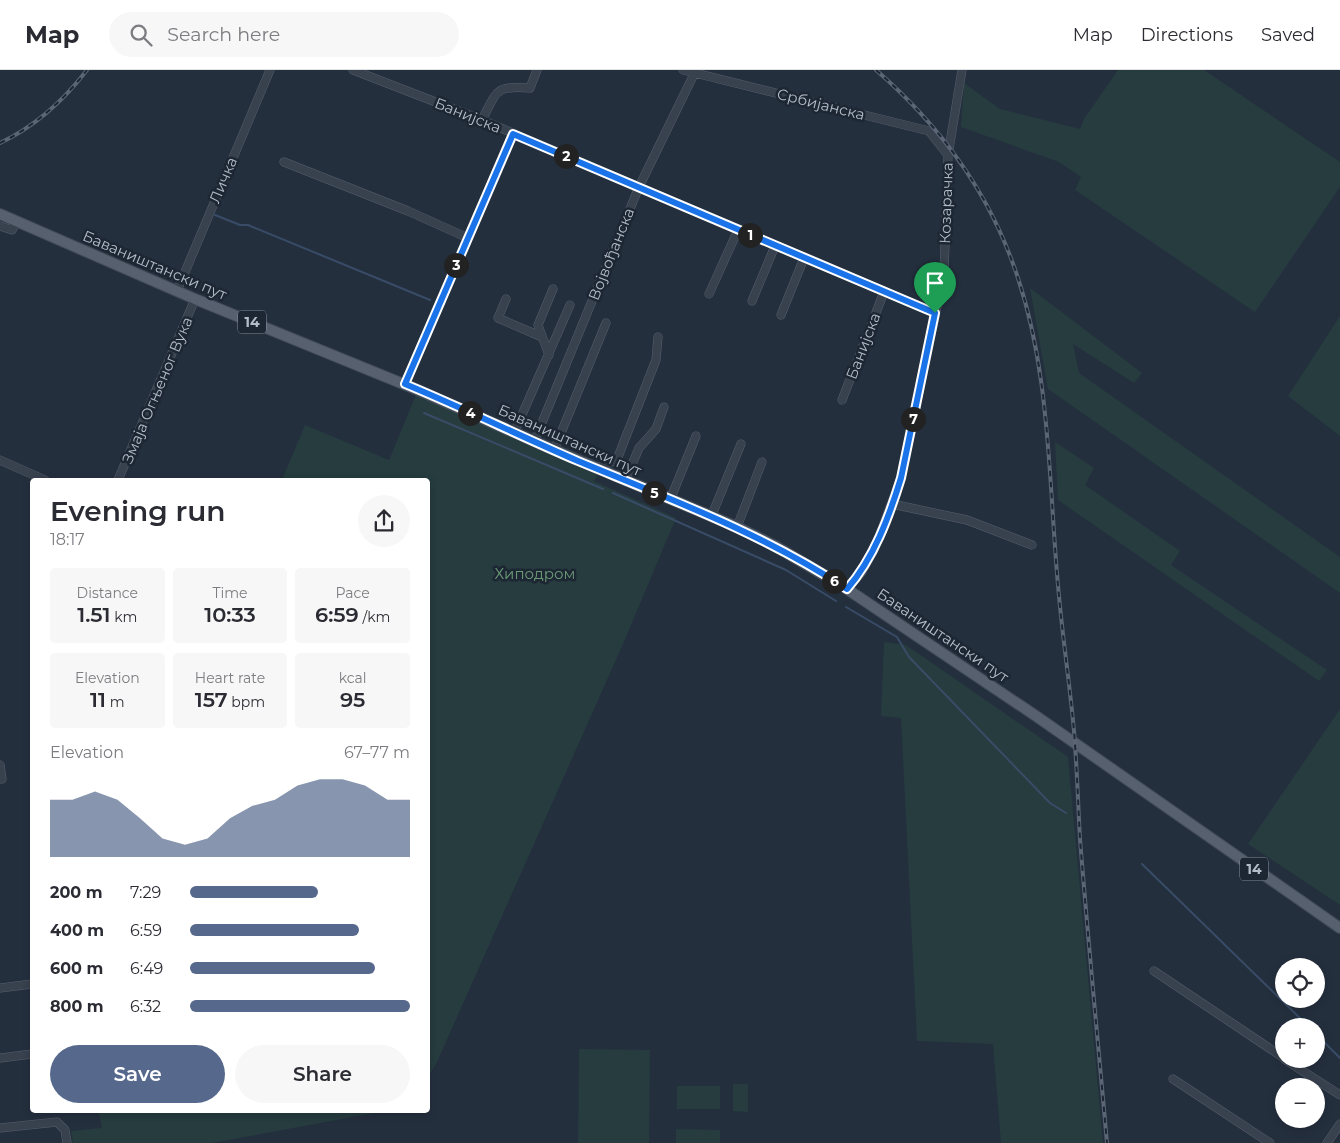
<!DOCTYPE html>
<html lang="en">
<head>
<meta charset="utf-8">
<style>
  body { margin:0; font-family:Montserrat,sans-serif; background:#f7f7f7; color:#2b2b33; height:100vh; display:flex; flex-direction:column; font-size:19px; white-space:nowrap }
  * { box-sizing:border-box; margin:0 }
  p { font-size:16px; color:#7c7c81 }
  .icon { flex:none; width:28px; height:28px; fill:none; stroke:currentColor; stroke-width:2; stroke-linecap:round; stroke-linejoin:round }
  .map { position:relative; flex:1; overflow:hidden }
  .drawer { position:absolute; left:30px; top:408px; width:400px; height:635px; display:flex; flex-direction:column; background:#fff; border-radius:5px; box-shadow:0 2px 8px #0003 }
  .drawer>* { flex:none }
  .tools { position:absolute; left:1275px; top:888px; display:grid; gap:10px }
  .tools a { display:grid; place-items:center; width:50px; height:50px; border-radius:50%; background:#fff; box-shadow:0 2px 8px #0003; font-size:25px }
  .pin { position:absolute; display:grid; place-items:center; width:42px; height:42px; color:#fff; margin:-51px -21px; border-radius:50% 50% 50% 0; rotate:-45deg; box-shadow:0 0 5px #0007 }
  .pin .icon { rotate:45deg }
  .km { position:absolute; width:25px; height:25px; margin:-12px; border-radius:50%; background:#222; color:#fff; font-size:14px; line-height:25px; text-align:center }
  .round { display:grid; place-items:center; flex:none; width:52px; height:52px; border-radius:26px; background:#f7f7f7 }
  .head { display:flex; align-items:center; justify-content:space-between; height:85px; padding:0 20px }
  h1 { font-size:28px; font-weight:600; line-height:38px }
  .metrics { display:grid; grid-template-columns:repeat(3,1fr); gap:8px; height:85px; padding:5px 20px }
  .metrics div { display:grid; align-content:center; border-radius:5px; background:#f7f7f7; text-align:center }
  .metrics b { font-size:21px; font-weight:600 }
  .metrics small { font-size:14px; font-weight:400 }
  .metrics p { font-size:14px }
  .chart { height:140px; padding:10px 20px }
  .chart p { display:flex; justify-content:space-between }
  .chart svg { width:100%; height:90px; margin-top:5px; fill:#56698c; opacity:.7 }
  .cta { display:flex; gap:10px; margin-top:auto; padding:10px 20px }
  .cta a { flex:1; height:58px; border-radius:30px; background:#56698c; color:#fff; font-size:20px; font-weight:600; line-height:58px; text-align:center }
  .cta a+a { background:#f7f7f7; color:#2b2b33 }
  ul { padding:0 20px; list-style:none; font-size:16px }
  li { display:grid; grid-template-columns:80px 60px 1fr; align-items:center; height:38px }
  li i { height:12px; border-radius:6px; background:#56698c }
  header { display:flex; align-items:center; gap:30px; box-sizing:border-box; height:70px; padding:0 25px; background:#fff; border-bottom:1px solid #e1e1e2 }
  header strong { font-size:24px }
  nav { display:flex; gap:28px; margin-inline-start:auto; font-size:18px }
  .search { width:350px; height:45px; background:#f7f7f7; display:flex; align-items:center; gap:12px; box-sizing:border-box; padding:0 18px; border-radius:28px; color:#7c7c81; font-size:19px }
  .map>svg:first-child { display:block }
  .green { fill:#263c3f }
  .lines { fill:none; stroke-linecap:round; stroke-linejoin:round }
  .stream { stroke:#394c67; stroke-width:2 }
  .minor-casing { stroke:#565f6c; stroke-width:9 }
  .major-casing { stroke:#414a57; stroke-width:12 }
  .minor { stroke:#38414e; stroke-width:8 }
  .major { stroke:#56606e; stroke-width:10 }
  .rail-casing { stroke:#5a6575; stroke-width:4 }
  .rail { stroke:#1d2633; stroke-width:2; stroke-dasharray:5.5; stroke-linecap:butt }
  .route-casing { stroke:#fff; stroke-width:10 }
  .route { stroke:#1a73e8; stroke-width:6 }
  .labels { text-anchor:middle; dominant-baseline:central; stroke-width:5; stroke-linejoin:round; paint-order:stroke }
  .shield { fill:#1d2633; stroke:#878f9c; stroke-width:1 }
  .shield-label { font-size:14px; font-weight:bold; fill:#b4bcc9 }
  .street-label { font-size:15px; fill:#b4bcc9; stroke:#1d2633 }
  .park-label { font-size:15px; fill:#6b9a76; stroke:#1d2633 }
</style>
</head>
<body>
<header>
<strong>Map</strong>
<div class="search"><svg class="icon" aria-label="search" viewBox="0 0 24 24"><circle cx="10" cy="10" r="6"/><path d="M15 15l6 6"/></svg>Search here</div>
<nav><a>Map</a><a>Directions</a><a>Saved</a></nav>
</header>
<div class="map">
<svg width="1340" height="1073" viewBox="0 0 1340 1073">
  <rect width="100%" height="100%" fill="#242f3e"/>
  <path class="green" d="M1118,0H1204L1340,92V117L1255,242L1075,120L1081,107L1059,92L961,57L964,13L1000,39L1080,59L1084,49Z
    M1030,218L1142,303L1134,313L1073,274L1079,303L1340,487V523L1048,319Z
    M1340,246V366L1288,326Z
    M418,320L600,400L594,411L676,448L623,574L437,992L428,1007V410H282L305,355L389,390Z
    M1055,372L1094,398L1085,415L1180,481L1171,495L1327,600L1319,611L1058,430Z
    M884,572L906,575L1068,687L1103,1073H1001L993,974L917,971L901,648L881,646Z
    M1340,639V835L1248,774Z
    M579,979L650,980L649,1073H578Z
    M733,1014H748V1042L733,1041Z
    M677,1016H720V1039H677Z
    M98,1040H391L212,1073H73L71,1061L102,1058Z
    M676,1059L720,1060V1073H676Z"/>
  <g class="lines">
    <path class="stream" d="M215,145L240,155H248L430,230
      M424,343L603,419
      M613,423L786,500L836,531
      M846,537L897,567L909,587L1050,733L1066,743
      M1142,794L1308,956
      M1316,964L1340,988"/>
    <defs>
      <path id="minor" d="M353,0L482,50L935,243
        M683,0L929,61L948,85
        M482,50C497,21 495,15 530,18L537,0
        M284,92L408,141L468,168
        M0,156L12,160L17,151
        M177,221L270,0
        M709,224L738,160
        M506,229L498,248L542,267
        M752,231L775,176
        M781,245L804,188
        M549,285L538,255L553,219
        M405,314L513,64
        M842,330L884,222
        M514,363L570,235
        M534,372L639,117L696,0
        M554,380L606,253
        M0,390L45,410
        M600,400C603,392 607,391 616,392L656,290L658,267
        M118,410L195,229
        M625,411L639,378L656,359L664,337
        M670,430L696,366
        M892,434L967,450L1032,475
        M711,447L741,374
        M737,457L762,392
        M847,519L861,503L874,480L901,408L944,203L948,85L962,0
        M0,695L2,709H0
        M1154,901L1284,988
        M0,918L32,914
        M0,988L32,984
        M1284,989L1340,1025
        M1173,1009L1270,1073
        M0,1058L57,1052L65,1060L67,1073
        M1327,1073L1340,1054"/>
      <path id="major" d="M0,144L195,229L418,320L554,380L737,457L775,476L841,515L1036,646L1340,858"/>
    </defs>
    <use href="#minor" class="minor-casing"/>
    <use href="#major" class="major-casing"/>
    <use href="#minor" class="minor"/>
    <use href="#major" class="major"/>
    <defs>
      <path id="rail" d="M876,0C937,53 984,115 1012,191C1052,298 1048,414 1059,526C1063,571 1070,616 1074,661C1077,697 1078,733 1080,769C1088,870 1098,972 1107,1073
        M0,73C34,57 64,30 87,0"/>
    </defs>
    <use href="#rail" class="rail-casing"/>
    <use href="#rail" class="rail"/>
  </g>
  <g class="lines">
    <defs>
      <path id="route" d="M513,64L935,243L901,408C889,447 874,488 847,519C764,464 670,429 578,391C520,366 463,338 405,314Z"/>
    </defs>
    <use href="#route" class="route-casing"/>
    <use href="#route" class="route"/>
  </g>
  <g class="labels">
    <g class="shield">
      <rect x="238" y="240.5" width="28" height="23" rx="4"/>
      <rect x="1240" y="787.5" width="28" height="23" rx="4"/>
    </g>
    <g class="shield-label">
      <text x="252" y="252">14</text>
      <text x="1254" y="799">14</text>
    </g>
    <g class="street-label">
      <text transform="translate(821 34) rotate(14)">Србијанска</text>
      <text transform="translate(468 45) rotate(22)">Банијска</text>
      <text transform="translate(223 110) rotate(-67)">Личка</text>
      <text transform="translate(946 133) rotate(-88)">Козарачка</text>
      <text transform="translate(611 184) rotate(-68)">Војвођанска</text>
      <text transform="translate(155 195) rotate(23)">Баваништански пут</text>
      <text transform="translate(863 276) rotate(-69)">Банијска</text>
      <text transform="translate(157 320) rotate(-67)">Змаја Огњеног Вука</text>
      <text transform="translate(570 370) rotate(24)">Баваништански пут</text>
      <text transform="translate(943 565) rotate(34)">Баваништански пут</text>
    </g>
    <g class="park-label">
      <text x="535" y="503">Хиподром</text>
    </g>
  </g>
</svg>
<div class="tools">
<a><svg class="icon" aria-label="locate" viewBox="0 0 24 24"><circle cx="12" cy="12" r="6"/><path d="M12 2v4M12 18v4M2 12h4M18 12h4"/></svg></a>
<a>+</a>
<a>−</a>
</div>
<div class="pin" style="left:935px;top:243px;background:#1e9e55"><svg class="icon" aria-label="arrive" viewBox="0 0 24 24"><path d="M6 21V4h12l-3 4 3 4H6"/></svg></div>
<b class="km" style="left:750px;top:165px">1</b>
<b class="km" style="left:566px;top:86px">2</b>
<b class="km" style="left:456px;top:195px">3</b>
<b class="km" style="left:470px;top:343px">4</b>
<b class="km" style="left:654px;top:423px">5</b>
<b class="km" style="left:834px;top:511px">6</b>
<b class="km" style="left:913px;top:349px">7</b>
<section class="drawer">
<div class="head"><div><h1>Evening run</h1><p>18:17</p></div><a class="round"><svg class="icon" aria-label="share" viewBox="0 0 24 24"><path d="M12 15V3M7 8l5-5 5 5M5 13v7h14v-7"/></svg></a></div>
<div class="metrics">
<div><p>Distance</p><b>1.51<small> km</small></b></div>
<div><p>Time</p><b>10:33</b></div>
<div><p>Pace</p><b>6:59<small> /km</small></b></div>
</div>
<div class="metrics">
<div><p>Elevation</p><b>11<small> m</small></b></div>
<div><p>Heart rate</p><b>157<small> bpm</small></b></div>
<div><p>kcal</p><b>95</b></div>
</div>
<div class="chart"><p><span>Elevation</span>67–77 m</p>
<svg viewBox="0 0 160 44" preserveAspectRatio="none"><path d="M0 44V16L10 16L20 12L30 16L40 25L50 35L60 38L70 35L80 25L90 19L100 16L110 9L120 6L130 6L140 9L150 16L160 16V44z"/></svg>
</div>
<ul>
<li><b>200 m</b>7:29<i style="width:58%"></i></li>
<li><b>400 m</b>6:59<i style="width:77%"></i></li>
<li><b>600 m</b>6:49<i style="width:84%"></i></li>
<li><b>800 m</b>6:32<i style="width:100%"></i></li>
</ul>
<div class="cta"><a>Save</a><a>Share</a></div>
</section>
</div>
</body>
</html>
